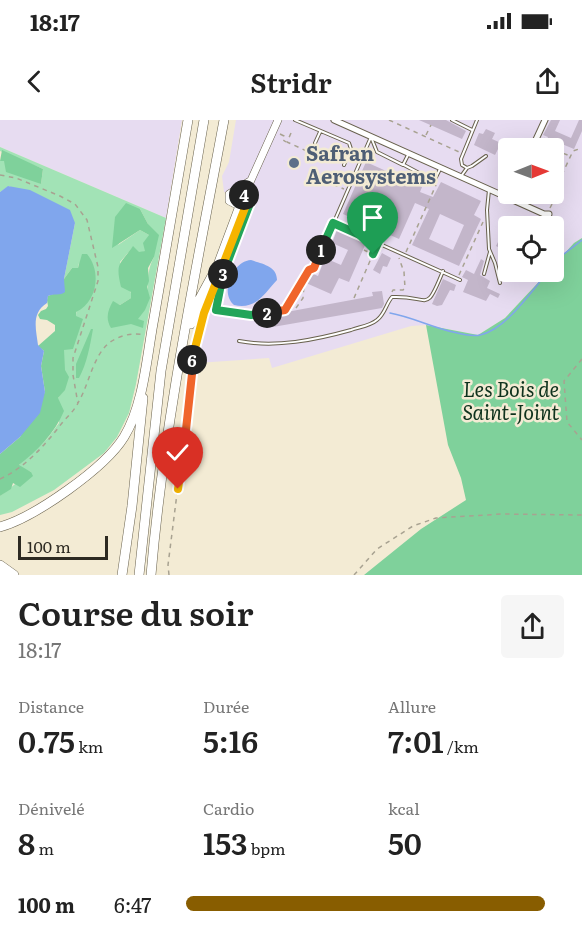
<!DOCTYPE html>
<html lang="fr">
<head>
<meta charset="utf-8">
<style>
  body { margin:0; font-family:Literata,serif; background:#f6f6f6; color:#222; height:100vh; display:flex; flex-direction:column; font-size:22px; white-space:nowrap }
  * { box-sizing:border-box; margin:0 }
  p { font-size:20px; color:#767676 }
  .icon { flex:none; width:33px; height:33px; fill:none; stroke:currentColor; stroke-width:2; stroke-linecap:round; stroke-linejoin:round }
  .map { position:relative; height:455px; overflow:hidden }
  .panel { display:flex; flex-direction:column; background:#fff; flex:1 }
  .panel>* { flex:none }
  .needle { width:39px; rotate:89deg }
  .buttons { position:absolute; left:498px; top:18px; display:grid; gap:12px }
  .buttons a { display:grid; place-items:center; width:66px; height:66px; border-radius:6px; background:#fff; box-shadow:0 6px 24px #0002; font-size:30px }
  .scale { position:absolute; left:18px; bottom:15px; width:90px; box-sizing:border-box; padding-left:6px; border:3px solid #2d2a22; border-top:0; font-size:16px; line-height:21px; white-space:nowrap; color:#2d2a22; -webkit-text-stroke:4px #f3ebd4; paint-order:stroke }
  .pin { position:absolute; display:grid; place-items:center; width:51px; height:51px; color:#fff; margin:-62px -26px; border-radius:50% 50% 50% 0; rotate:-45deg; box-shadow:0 0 6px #0007 }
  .pin .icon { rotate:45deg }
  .km { position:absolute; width:30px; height:30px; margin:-15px; border-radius:50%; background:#222; color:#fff; font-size:16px; line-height:30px; text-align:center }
  .round { display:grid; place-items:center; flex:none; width:63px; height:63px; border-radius:6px; background:#f6f6f6 }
  .head { display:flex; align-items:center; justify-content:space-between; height:102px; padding:0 18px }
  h1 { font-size:33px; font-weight:600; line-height:45px }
  .metrics { display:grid; grid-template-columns:repeat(3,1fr); gap:9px; height:102px; padding:6px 18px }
  .metrics div { display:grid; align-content:center }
  .metrics b { font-size:30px; font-weight:600 }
  .metrics small { font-size:16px; font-weight:400 }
  .metrics p { font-size:16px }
  ul { padding:0 18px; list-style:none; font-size:20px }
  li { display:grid; grid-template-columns:96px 72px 1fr; align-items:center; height:45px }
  li i { height:15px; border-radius:8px; background:#885d00 }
  .status { display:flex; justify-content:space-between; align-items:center; height:42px; padding:0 30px; background:#fff; direction:ltr }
  .status svg { height:16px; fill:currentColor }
  header { display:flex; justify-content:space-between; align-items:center; height:78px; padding:0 18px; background:#fff; font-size:27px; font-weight:600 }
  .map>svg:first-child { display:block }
  .industrial { fill:#e7dcf1; fill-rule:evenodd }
  .green { fill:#a2e3b6; fill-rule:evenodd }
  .forest { fill:#7fd19b }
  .water { fill:#80a6ed }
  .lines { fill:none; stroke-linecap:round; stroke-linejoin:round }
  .stream { stroke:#80a6ed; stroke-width:1.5 }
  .building { fill:#c3b6ca; fill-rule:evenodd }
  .lane-casing { stroke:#68614d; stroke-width:4 }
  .street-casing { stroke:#68614d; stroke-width:7 }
  .secondary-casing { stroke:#68614d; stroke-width:8 }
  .highway-casing { stroke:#68614d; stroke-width:10 }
  .path { stroke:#a8a291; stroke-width:1.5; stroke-dasharray:4.5 4.5; stroke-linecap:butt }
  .lane { stroke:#fff; stroke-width:2 }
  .street { stroke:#fff; stroke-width:5 }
  .secondary { stroke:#fff; stroke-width:7 }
  .highway { stroke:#fff; stroke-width:9 }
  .split-1-casing { stroke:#fff; stroke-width:12 }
  .split-2-casing { stroke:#fff; stroke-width:12 }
  .split-3-casing { stroke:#fff; stroke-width:12 }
  .split-4-casing { stroke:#fff; stroke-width:12 }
  .split-5-casing { stroke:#fff; stroke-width:12 }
  .split-6-casing { stroke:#fff; stroke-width:12 }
  .split-7-casing { stroke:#fff; stroke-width:12 }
  .split-8-casing { stroke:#fff; stroke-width:12 }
  .split-1 { stroke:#22a559; stroke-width:8 }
  .split-2 { stroke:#f0652b; stroke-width:8 }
  .split-3 { stroke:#22a559; stroke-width:8 }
  .split-4 { stroke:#22a559; stroke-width:8 }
  .split-5 { stroke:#f5b400; stroke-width:8 }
  .split-6 { stroke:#f5b400; stroke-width:8 }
  .split-7 { stroke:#f0652b; stroke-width:8 }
  .split-8 { stroke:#f5b400; stroke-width:8 }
  .service-dot { fill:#5c6f8a; stroke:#f3ebd4; stroke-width:2 }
  .labels { text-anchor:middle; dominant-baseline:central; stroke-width:5; stroke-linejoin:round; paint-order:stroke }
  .service-label { font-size:20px; font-weight:bold; fill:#4e5e75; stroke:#f3ebd4; text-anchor:start }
  .park-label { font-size:20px; font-style:italic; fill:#0e321d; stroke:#f3ebd4 }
</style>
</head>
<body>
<div class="status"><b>18:17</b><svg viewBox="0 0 49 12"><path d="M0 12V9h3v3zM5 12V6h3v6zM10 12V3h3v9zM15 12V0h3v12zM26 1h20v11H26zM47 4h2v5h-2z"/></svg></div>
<header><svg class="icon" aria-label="back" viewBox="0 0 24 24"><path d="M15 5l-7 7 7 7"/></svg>Stridr<svg class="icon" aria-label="share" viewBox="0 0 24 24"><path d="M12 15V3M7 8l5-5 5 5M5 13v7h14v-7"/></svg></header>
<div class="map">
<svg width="582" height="455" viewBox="0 0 582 455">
  <rect width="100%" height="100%" fill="#f3ebd4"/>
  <path class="industrial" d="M0,0H182L166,98L0,27Z
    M236,0H582V118L574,123L554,145V106H508V152H548L505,198L478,215L426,205L411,206L272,248L269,238L197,243L199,193L247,80L224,72L222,56L229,42ZM508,28H554V74H508Z"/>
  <path class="green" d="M0,27L166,98L136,264L129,293L117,317L104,333L54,370L12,392L0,395V376C12,368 18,360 31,352L18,346L47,319L59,303L58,278L64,270V230L76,196L79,143L78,148H72L64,159L75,103L9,66L0,72V41H4L41,64L43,49L0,31ZM140,89L148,104L154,137C142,158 154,181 137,199L113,182L120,185L131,178V173L120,142L133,127L139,133L146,131L149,115L140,110L118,125Z"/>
  <path class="forest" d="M2,30L43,49L41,64L6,52L4,41H0Z
    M126,83L140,89L148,104L159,115L154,137L148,148L149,161L147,167L150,178L145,190L138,199L144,201L143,208L131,204L111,208C105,198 108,190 113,181L120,185L131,178V172L121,167C115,142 120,145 133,126L139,132L145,131L143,123L149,115L140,110L112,128L115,97Z
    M582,118V455H364L421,409L466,380L461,358L448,325L426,205L478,215L505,198L548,152H554V145L574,123Z
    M82,134H87C102,152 97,182 76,192V196L83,199L73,229L64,230L65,250L69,257L65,270L58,278L64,291C55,313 37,331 19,345L31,352L33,356L20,367L13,363L11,369L0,376V334L20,317L45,272L41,246L44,231L38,226L55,211V205L47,200L40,199L38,195L41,191L46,189L48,186L47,180L48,176L53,174L72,148H78Z
    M91,209H93C90,226 87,243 79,258H76V244Z"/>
  <path class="water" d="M8,66L30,70L70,90L75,103L64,159L65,172C60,176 54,173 48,176L47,183C31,193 36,209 38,225L44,231L41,246L45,272L40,293L20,317L0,334V72Z
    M251,140C262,144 277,146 277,160C264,174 256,190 234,185C219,172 233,141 251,140Z"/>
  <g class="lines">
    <path class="stream" d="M554,145L560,137L582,120
      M390,193C412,197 431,207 453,212C461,214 472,217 480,215C507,209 531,171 548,152"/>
  </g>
  <path class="building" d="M419,0H446L466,11L462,19Z
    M551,0H560L555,11L571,18L579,0H582V11L574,29L557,22L554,28H543L548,17L543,15Z
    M486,9L495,13L492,19L501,23L495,35L474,25L479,13L483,14Z
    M366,42L422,67L420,72L433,77L441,62L481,81L474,95L481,99L459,146L412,125L429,89L415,83L399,119L343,94ZM440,94L464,105L453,130L429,119Z
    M337,110L366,123L349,162L339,158L331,174L306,163L311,153L318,156L325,138L341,145L348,130L332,123Z
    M502,114L508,117V124H507L504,130L496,126Z
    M382,133L391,138L387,147L383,146L380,154L373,150Z
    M481,139L484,141L480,155L490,161L487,168L500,174L498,178L490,174L486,181L463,172L468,160L462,157L466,150L474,154Z
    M443,159L456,165L454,171L450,170L442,185L437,186L432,184Z
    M382,171L384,184L382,188L267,208L265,196L373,176L372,172Z"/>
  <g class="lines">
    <defs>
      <path id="lane" d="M295,0L349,23L351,29L344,45
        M452,0L472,10
        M371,17L377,32L403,45L408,35
        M315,23L320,12
        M404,45L434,61L440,49
        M467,48L462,45L461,39L477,0
        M462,55L467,48L472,46L486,36
        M489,70L487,90L489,129L495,143L500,163
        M245,75L252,78C238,113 216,153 216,190L251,195L285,190L309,150L314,148L371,17
        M333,103L460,160
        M484,154L490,132
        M239,221C276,228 315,220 351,210C359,207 370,206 377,200C385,194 386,184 392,177C430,175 425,196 443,151"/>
      <path id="street" d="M334,0L544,94H549
        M532,28L545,0"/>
      <path id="secondary" d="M250,61L229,74V81L235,84L243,78L278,0"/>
      <path id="highway" d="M191,204L198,182L218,145L243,78
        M0,407C35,397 105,348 124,317C144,285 147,234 154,198C165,132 177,66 188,0
        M0,445L14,455
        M0,453L2,455
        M122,455L132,386L143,278
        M139,455L161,251L204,0
        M151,455C164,302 196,151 224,0"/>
    </defs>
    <use href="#lane" class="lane-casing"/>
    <use href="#street" class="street-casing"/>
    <use href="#secondary" class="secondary-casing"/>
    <use href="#highway" class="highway-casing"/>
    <path class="path" d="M389,0L459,32
      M291,13L287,22L313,34L314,26
      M280,14L284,16L283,20L286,22
      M426,15L431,5
      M541,28L545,18
      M555,30L570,36
      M0,55L16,58L60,76L75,84L87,100L98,147V161L73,238V255L78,284
      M325,61L344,69
      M558,63L573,31L582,28
      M550,88L560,68L558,61L554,59
      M364,130L372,134
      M406,132L436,65
      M459,155L483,102
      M392,172L393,170H403L405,168L404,152L399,138
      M354,178L376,127
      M296,188L303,178L304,165
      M582,239L564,261L567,302L582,320
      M0,359C26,347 45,325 62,303C68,296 75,290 79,281C89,264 93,236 109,223C118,216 132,212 144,215
      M169,455L168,445L192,254L190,244L195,235L204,193L213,171
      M354,455L377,429L413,406L436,398L502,394L582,395"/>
    <use href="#lane" class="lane"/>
    <use href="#street" class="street"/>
    <use href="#secondary" class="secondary"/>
    <use href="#highway" class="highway"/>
  </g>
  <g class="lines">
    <defs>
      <path id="split-1" d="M321,130L333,103L378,123L373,134"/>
      <path id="split-2" d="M267,193L285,190L309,150L314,148L321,130"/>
      <path id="split-3" d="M223,154L216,190L251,195L267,193"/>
      <path id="split-4" d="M223,154L252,78L244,75"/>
      <path id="split-5" d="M219,155L248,80L243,78L244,75"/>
      <path id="split-6" d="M192,240L204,193L219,155"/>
      <path id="split-7" d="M184,328L192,254L190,244L192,240"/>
      <path id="split-8" d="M178,369L184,328"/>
    </defs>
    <use href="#split-1" class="split-1-casing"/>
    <use href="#split-2" class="split-2-casing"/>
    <use href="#split-3" class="split-3-casing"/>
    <use href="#split-4" class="split-4-casing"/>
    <use href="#split-5" class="split-5-casing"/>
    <use href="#split-6" class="split-6-casing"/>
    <use href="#split-7" class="split-7-casing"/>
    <use href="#split-8" class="split-8-casing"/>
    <use href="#split-1" class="split-1"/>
    <use href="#split-2" class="split-2"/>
    <use href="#split-3" class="split-3"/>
    <use href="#split-4" class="split-4"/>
    <use href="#split-5" class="split-5"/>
    <use href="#split-6" class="split-6"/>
    <use href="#split-7" class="split-7"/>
    <use href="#split-8" class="split-8"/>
  </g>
  <circle class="service-dot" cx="294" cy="43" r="6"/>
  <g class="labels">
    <g class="service-label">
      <text x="306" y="32">Safran<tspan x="306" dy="23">Aerosystems</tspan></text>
    </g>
    <g class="park-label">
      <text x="511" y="268">Les Bois de<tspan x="511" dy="23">Saint-Joint</tspan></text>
    </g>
  </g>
</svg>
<div class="buttons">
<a><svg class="needle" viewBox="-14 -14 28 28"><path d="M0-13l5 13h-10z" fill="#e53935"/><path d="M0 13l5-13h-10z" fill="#767676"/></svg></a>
<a><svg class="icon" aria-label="locate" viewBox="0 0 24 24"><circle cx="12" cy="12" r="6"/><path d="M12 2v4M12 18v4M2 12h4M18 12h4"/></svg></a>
</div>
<div class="scale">100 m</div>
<div class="pin" style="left:373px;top:134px;background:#1e9e55"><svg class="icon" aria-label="arrive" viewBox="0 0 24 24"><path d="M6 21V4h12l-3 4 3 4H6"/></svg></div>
<div class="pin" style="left:178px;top:369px;background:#d93025"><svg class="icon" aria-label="check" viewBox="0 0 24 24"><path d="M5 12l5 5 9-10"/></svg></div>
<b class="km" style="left:321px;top:130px">1</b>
<b class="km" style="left:267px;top:193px">2</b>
<b class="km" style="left:223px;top:154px">3</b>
<b class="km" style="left:244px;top:75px">4</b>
<b class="km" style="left:192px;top:240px">6</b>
</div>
<section class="panel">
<div class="head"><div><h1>Course du soir</h1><p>18:17</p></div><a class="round"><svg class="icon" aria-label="share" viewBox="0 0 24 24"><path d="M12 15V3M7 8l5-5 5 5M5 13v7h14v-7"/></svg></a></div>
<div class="metrics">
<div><p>Distance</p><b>0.75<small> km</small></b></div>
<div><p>Durée</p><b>5:16</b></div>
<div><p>Allure</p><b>7:01<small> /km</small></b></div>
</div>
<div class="metrics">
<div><p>Dénivelé</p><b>8<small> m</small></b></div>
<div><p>Cardio</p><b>153<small> bpm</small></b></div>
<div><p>kcal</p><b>50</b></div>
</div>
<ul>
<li><b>100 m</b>6:47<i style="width:95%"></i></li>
</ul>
</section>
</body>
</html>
